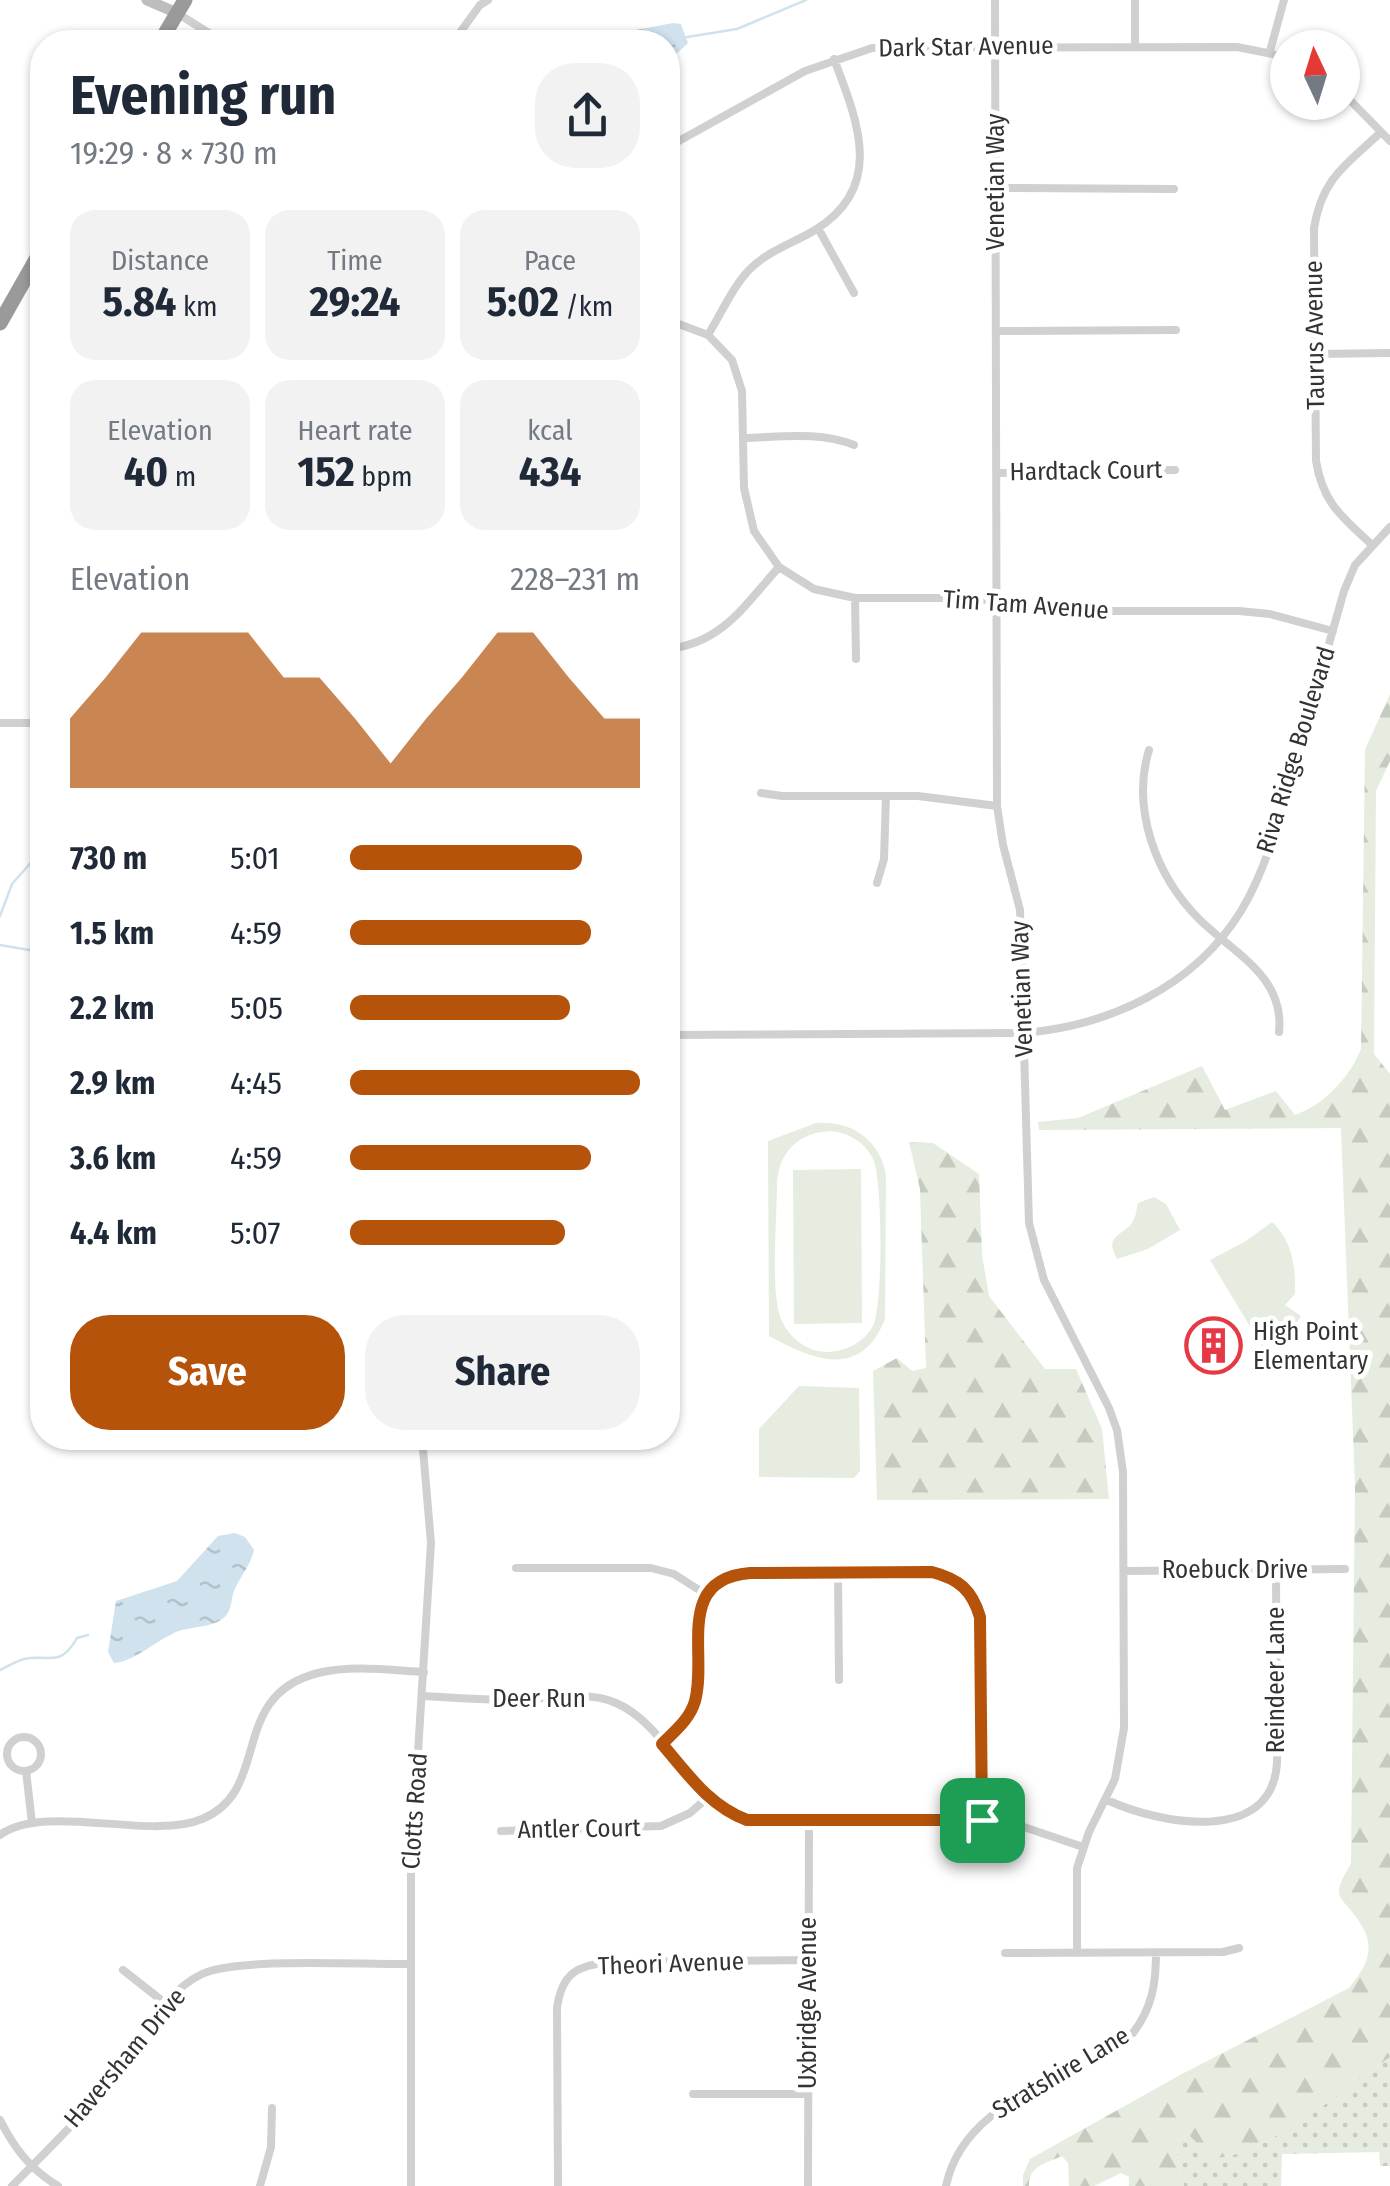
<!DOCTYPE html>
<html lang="en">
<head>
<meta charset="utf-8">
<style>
  body { margin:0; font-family:"Fira Sans Condensed",sans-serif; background:#f2f2f3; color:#1f2937; height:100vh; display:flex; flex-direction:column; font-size:38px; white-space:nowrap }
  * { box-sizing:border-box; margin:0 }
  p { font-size:32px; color:#747a83 }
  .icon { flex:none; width:55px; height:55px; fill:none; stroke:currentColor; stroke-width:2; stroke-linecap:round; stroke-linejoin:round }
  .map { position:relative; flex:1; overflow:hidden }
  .sheet { position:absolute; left:30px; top:30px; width:650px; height:1420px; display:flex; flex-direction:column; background:#fff; border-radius:40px; box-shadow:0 2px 8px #0004 }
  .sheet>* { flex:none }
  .needle { width:65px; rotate:356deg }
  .controls { position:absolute; left:1270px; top:30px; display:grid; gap:20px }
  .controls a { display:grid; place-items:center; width:90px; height:90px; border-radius:50%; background:#fff; box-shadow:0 2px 8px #0004; font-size:50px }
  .pin { position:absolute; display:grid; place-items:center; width:85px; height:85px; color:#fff; margin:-42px; border-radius:20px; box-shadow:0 5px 15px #0006 }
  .round { display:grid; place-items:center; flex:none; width:105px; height:105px; border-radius:40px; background:#f2f2f3 }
  .head { display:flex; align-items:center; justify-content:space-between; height:170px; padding:0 40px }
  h1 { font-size:55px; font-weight:700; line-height:75px }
  .figures { display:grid; grid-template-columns:repeat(3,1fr); gap:15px; height:170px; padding:10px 40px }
  .figures div { display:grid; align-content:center; border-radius:25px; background:#f2f2f3; text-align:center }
  .figures b { font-size:42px; font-weight:700 }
  .figures small { font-size:28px; font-weight:400 }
  .figures p { font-size:28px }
  .chart { height:280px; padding:20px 40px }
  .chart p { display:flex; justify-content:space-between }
  .chart svg { width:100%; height:180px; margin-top:10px; fill:#b45309; opacity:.7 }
  .button { display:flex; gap:20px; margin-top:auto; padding:20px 40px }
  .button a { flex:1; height:115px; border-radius:40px; background:#b45309; color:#fff; font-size:40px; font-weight:700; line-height:115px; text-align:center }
  .button a+a { background:#f2f2f3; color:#1f2937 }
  ul { padding:0 40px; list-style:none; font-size:32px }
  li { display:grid; grid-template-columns:160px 120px 1fr; align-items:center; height:75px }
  li i { height:25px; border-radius:12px; background:#b45309 }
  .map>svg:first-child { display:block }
  .grass { fill:url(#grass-dots) }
  .forest { fill:url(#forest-firs) }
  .park { fill:#e6ecdf; fill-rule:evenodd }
  .water { fill:url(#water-ripples) }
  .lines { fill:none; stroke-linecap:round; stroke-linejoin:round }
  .stream { stroke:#cfe2ee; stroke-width:2.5 }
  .street { stroke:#d0d0d0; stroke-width:8 }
  .secondary { stroke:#bdbdbd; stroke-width:11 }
  .highway { stroke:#9a9a9a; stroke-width:15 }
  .route-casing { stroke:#fff; stroke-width:20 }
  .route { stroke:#b45309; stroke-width:12 }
  .labels { text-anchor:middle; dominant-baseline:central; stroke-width:10; stroke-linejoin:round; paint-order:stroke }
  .street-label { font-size:25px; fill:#333; stroke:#fff }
  .poi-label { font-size:25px; fill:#333; stroke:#fff; text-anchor:start }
</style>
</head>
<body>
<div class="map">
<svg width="1390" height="2186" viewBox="0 0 1390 2186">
  <defs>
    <pattern id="grass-dots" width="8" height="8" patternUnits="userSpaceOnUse" patternTransform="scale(2.5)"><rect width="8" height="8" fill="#e6ecdf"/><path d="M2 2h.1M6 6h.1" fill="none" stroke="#c6cbc0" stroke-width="1.8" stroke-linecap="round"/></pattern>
    <pattern id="forest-firs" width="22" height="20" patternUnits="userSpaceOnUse" patternTransform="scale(2.5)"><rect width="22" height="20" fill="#e6ecdf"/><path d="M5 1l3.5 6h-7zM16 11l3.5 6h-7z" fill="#c6cbc0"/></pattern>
    <pattern id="water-ripples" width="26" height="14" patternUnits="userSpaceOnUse" patternTransform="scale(2.5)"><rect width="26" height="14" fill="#cfe2ee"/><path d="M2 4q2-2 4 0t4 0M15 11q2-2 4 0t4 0" fill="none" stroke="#b2c2cd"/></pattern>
  </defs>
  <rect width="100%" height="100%" fill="#fff"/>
  <path class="grass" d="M1390,2057V2166H1380L1379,2152L1282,2154L1281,2186H1184L1176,2151L1179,2139L1189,2135L1211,2158C1259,2161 1349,2085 1390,2057Z"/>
  <path class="forest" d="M1390,694V761L1376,791L1374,1054L1390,1074V2057C1349,2085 1259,2161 1211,2158L1189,2135L1179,2139L1176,2151L1184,2186H1129V2177L1121,2173L1094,2186H1069L1068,2163L1062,2156C1047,2163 1028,2166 1029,2186H1023V2175L1030,2159L1180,2075L1349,1988C1372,1960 1377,1942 1352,1912C1348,1906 1340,1900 1339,1893C1338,1883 1347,1872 1351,1863L1355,1485L1341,1128L1039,1130L1038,1122L1078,1118L1202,1066L1225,1110L1276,1091L1295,1115C1325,1104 1349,1078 1361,1049L1365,750Z
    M909,1142L933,1143L979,1174L982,1255L989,1296L1045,1369H1076L1102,1429L1109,1499L877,1500L873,1371L897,1358L912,1371L926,1368L920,1189Z"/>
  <path class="park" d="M816,1123C852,1120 880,1140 886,1175L885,1319C861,1380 813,1360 769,1336L768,1141ZM831,1131C849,1133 865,1142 873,1159C883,1179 883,1307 873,1326C864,1342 847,1351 829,1352C806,1353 785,1335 779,1313C771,1283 777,1217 777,1183C779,1152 799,1132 831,1131Z
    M861,1169L862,1323L794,1324L793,1170Z
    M1154,1197L1166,1204L1180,1230L1148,1249L1117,1259C1102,1233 1127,1236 1134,1219C1137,1214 1136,1208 1138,1203Z
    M1272,1222C1292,1240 1296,1267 1295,1294L1285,1305L1301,1316L1295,1326L1298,1332L1279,1344L1276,1340L1263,1348L1210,1260L1246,1241Z
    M799,1386L859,1388L860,1471L854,1478L759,1477V1429Z"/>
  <path class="water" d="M673,23L681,24L688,43L668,62V42H572Z
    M235,1533L245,1537L254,1550C250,1567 240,1576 234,1591C231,1598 232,1608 227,1614C218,1628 191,1626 176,1632C157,1640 134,1662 114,1663L108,1652L116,1601L177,1581L218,1536Z"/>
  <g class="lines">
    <path class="stream" d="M687,37L737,29L806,0
      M0,916L12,884L42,850
      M0,945L29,950L42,946
      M0,1670C7,1667 16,1661 24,1659C51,1654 60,1668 77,1638L88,1635"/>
    <path class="street" d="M995,0L997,806L1003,845L1020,910L1029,1223L1044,1280L1109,1408L1117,1430L1123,1472L1124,1728L1115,1779L1089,1832L1077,1868V1953
      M1135,0V46
      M177,13L223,42
      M453,42L480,5L488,0
      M1270,51L1284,0
      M1342,92L1390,141
      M668,147L805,71L872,48L1237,47L1288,57
      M996,188L1174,189
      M818,228L854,293
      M668,320L708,335L732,360L742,391L744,488L754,531L779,567L814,589L855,598H977L1037,611H1239L1270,614L1333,631
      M997,331L1176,330
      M708,335C721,314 732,288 749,270C767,251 794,243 815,230C886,187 857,120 834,59
      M1316,354L1390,353
      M745,438C781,437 820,431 854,445
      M997,473L1175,470
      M1371,544C1341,516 1323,503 1316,461L1314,228C1322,178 1346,165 1381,132
      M855,598L856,659
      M668,649C722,643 744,606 779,567
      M0,723H42
      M1149,750C1131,809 1156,876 1199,919C1233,953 1285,976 1279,1032
      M761,793L782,796H918L997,806
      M877,883L884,859L886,796
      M668,1035L1023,1033C1109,1026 1194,987 1241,911C1269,865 1283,804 1298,753C1313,699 1329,645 1344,591L1355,565L1390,527
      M516,1568H651L674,1574L707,1595
      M1124,1571L1345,1569
      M838,1573L839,1680
      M423,1696C454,1698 485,1700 516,1700C546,1699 587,1690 616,1703C669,1726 686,1798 747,1820H982L1018,1825L1083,1847
      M7 1754a17 17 0 1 1 34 0a17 17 0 1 1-34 0Z
      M662,1744C675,1731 690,1719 695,1700C708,1653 674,1579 751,1573L932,1572L963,1584L971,1594L980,1617L982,1820
      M26,1771L32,1823
      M1107,1800C1159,1824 1272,1846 1277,1763L1276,1571
      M501,1831L661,1826L690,1813L708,1797
      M0,1835C44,1802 150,1841 202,1819C273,1790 227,1696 318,1673C352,1665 389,1670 424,1672
      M1005,1953L1223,1952L1239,1948
      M123,1970L165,2003
      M693,2094H807
      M0,2120C15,2149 30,2169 58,2186
      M12,2186C50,2148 89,2109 123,2067C148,2035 162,1993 202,1974C239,1957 362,1965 409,1964
      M260,2186L271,2147L272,2108
      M411,2186V1865L431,1543L422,1438
      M558,2186L557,2008C562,1972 578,1965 612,1962L809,1960
      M808,2186L809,1821
      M946,2186C964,2099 1070,2081 1133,2033C1152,2008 1156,1984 1156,1953"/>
    <path class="secondary" d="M147,0L177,13"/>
    <path class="highway" d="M160,42L185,0
      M0,323L42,249"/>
  </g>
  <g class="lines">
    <defs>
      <path id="route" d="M932,1572C959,1579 972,1590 980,1617L982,1820H747C709,1806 687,1773 662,1744C675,1731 690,1719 695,1701C708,1654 674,1579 750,1573Z"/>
    </defs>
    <use href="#route" class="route-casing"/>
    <use href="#route" class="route"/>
  </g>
  <defs>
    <symbol id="building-ring" viewBox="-11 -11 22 22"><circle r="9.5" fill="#fff" stroke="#e63946" stroke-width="1.5"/><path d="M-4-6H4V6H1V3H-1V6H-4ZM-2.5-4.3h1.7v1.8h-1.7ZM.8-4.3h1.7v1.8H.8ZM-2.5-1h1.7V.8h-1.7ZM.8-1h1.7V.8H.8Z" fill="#e63946"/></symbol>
  </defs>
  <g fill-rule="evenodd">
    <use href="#building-ring" x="1182" y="1314" width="63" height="63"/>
  </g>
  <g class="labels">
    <g class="street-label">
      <text transform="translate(966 47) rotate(-1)">Dark Star Avenue</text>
      <text transform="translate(996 182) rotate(-90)">Venetian Way</text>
      <text transform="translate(1315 335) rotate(-91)">Taurus Avenue</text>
      <text transform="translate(1086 471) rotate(-1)">Hardtack Court</text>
      <text transform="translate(1026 605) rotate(4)">Tim Tam Avenue</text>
      <text transform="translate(1296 750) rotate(-73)">Riva Ridge Boulevard</text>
      <text transform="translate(1022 989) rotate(-92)">Venetian Way</text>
      <text x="1235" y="1570">Roebuck Drive</text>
      <text transform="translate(1276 1680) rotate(-90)">Reindeer Lane</text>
      <text x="539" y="1699">Deer Run</text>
      <text transform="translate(415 1811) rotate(-86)">Clotts Road</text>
      <text transform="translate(579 1829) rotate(-1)">Antler Court</text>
      <text transform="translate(671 1964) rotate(-2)">Theori Avenue</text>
      <text transform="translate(808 2003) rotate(-90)">Uxbridge Avenue</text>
      <text transform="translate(125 2058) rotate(-50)">Haversham Drive</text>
      <text transform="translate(1061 2073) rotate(-31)">Stratshire Lane</text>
    </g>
    <g class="poi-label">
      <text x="1253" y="1332">High Point<tspan x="1253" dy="29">Elementary</tspan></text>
    </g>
  </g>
</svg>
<div class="controls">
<a><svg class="needle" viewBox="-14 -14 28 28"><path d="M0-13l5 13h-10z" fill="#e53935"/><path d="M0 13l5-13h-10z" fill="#747a83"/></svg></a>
</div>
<div class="pin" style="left:982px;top:1820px;background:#1e9e55"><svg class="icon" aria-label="arrive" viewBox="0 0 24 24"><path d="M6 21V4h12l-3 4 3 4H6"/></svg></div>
<section class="sheet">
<div class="head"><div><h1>Evening run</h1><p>19:29 · 8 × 730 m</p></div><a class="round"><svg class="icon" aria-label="share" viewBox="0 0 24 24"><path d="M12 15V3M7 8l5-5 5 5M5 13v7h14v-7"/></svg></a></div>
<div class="figures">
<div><p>Distance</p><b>5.84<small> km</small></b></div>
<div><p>Time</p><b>29:24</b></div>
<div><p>Pace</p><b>5:02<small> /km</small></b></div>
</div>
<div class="figures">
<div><p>Elevation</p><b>40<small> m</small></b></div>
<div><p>Heart rate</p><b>152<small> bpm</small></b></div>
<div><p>kcal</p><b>434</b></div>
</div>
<div class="chart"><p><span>Elevation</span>228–231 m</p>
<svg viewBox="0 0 160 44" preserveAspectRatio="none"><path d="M0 44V27L10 17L20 6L30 6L40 6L50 6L60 17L70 17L80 27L90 38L100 27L110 17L120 6L130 6L140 17L150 27L160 27V44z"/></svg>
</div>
<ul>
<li><b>730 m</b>5:01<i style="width:80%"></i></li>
<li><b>1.5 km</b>4:59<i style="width:83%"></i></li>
<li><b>2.2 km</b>5:05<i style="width:76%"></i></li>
<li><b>2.9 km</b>4:45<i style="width:100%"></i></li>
<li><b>3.6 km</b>4:59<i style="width:83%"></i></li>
<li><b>4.4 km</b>5:07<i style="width:74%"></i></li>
</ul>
<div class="button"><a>Save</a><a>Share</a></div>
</section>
</div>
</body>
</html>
